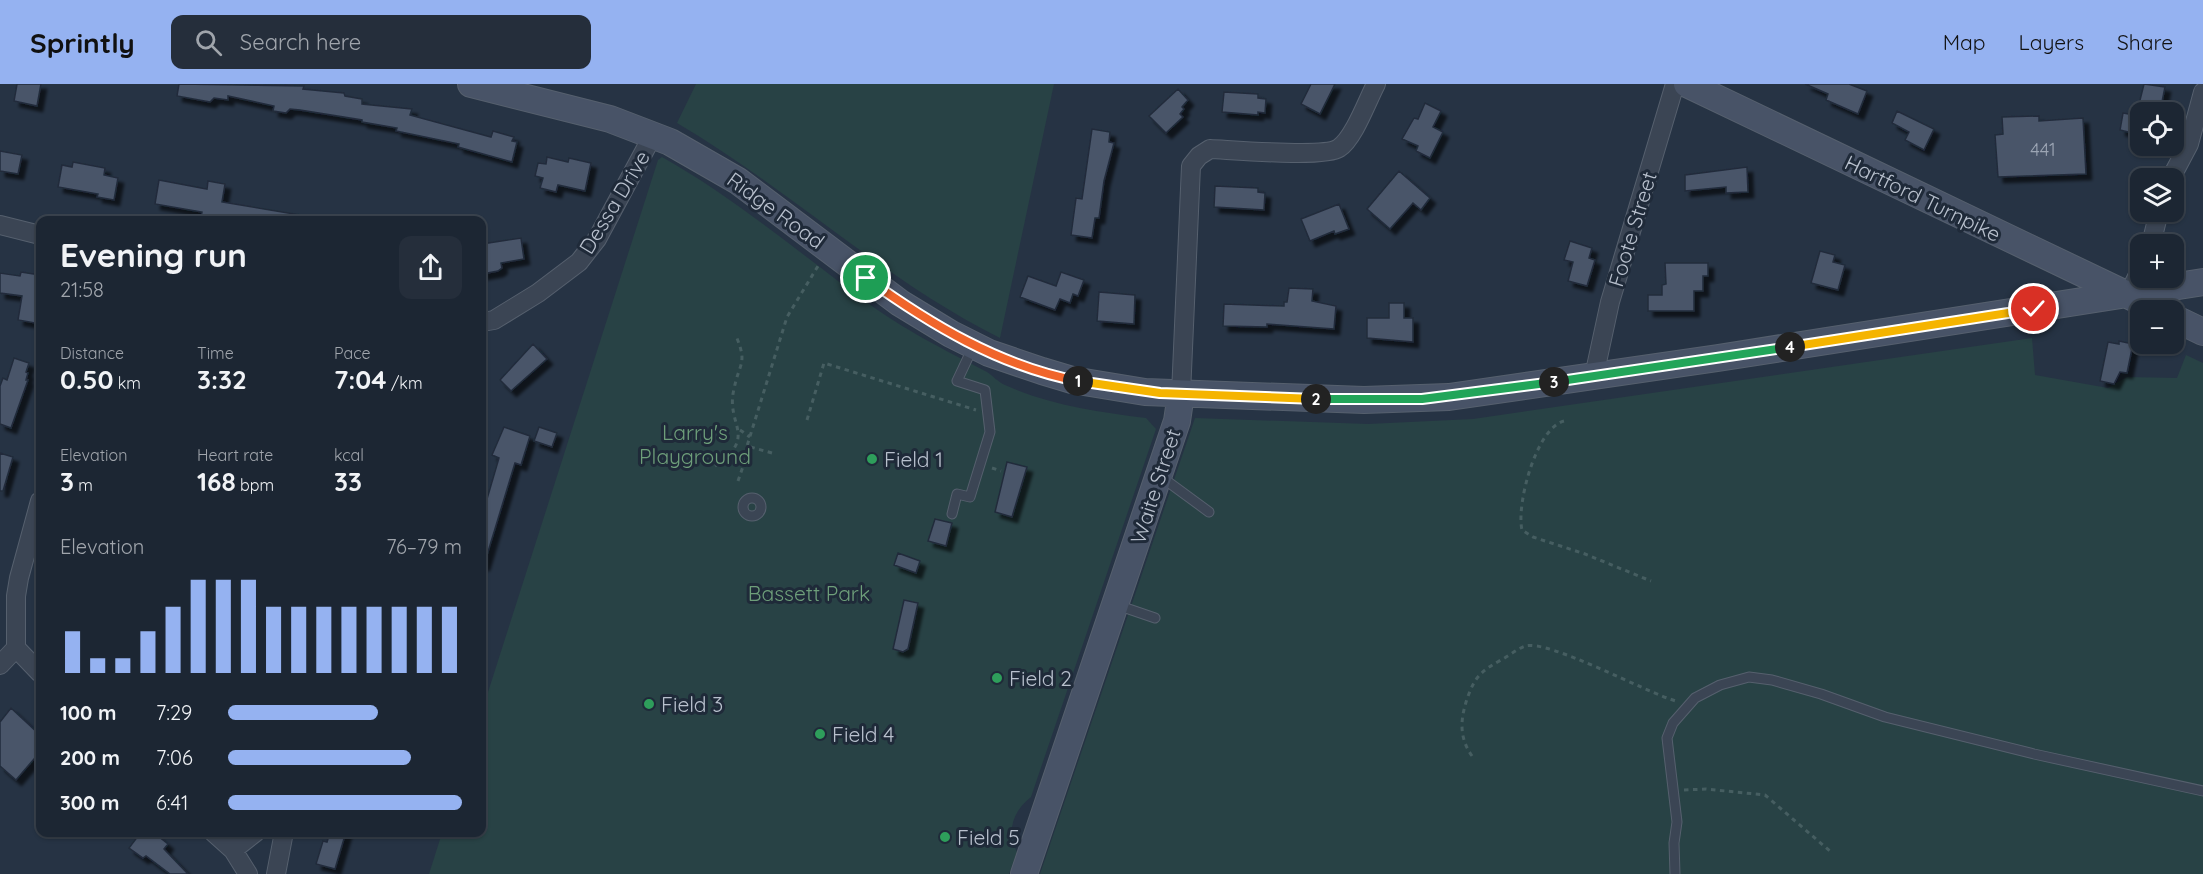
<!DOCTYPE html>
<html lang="en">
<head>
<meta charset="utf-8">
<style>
  body { margin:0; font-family:Quicksand,sans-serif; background:#252e3b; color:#f1f3f6; height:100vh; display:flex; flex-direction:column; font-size:22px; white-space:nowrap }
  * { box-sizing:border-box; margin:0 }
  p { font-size:20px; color:#a0a5ac }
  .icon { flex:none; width:33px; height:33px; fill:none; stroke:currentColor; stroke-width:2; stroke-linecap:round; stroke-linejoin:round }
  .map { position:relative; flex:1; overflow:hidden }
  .side { position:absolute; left:36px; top:132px; width:450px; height:621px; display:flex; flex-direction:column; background:#1c2633; border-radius:12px; box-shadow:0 2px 4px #0004,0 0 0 2px #3a434e }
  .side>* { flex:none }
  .tools { position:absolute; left:2130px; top:18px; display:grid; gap:12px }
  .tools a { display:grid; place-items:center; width:54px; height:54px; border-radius:12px; background:#1c2633; box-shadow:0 2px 4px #0004,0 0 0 2px #3a434e; font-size:30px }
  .pin { position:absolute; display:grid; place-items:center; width:51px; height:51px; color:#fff; margin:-26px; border:3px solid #fff; border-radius:50%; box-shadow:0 2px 6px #0007 }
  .km { position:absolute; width:30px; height:30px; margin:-15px; border-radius:50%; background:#222; color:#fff; font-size:16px; line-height:30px; text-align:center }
  .round { display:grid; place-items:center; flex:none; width:63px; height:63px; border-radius:12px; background:#252e3b }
  .headline { display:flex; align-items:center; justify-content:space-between; height:102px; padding:0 24px }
  h1 { font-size:33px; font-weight:700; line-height:45px }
  .figures { display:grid; grid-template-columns:repeat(3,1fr); gap:9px; height:102px; padding:6px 24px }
  .figures div { display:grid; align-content:center }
  .figures b { font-size:26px; font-weight:700 }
  .figures small { font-size:16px; font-weight:400 }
  .figures p { font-size:16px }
  .chart { height:168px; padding:12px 24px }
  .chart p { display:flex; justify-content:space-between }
  .chart svg { width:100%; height:108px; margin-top:6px; stroke:#95b2f1; stroke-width:6 }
  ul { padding:0 24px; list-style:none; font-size:20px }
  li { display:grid; grid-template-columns:96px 72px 1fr; align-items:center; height:45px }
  li i { height:15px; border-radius:8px; background:#95b2f1 }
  header { display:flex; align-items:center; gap:36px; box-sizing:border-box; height:84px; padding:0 30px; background:#95b2f1; color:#111 }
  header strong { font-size:28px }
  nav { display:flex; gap:33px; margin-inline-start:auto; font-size:21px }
  .search { width:420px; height:54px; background:#252e3b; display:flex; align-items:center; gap:15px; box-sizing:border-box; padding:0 21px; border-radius:12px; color:#a0a5ac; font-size:22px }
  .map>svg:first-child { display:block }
  .green { fill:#284245 }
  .building { fill:#485469; stroke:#212c3b; stroke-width:1.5; filter:url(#shadow) }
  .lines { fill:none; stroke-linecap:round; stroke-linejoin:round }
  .lane-casing { stroke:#56606e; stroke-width:11 }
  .street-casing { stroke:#56606e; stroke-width:20 }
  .secondary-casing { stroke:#56606e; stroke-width:28 }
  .path { stroke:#465e61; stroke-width:3; stroke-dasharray:4.5 4.5; stroke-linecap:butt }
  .lane { stroke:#3b4554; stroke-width:9 }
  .street { stroke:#3b4554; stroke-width:18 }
  .secondary { stroke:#485367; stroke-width:26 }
  .split-1-casing { stroke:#fff; stroke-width:12 }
  .split-2-casing { stroke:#fff; stroke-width:12 }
  .split-3-casing { stroke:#fff; stroke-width:12 }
  .split-4-casing { stroke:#fff; stroke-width:12 }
  .split-5-casing { stroke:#fff; stroke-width:12 }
  .split-1 { stroke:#f0652b; stroke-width:8 }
  .split-2 { stroke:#f5b400; stroke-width:8 }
  .split-3 { stroke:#22a559; stroke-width:8 }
  .split-4 { stroke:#22a559; stroke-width:8 }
  .split-5 { stroke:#f5b400; stroke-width:8 }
  .leisure-dot { fill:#2e9e5b; stroke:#1f2a39; stroke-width:2 }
  .labels { text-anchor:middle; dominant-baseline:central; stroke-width:6; stroke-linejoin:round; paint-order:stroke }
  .number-label { font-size:18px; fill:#9ca5b4 }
  .street-label { font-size:21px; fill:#b8c0cd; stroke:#1f2a39 }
  .park-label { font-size:21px; fill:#6e9f7a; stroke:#1f2a39 }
  .poi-label { font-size:21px; fill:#b8c0cd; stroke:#1f2a39; text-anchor:start }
</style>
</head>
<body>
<header>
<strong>Sprintly</strong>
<div class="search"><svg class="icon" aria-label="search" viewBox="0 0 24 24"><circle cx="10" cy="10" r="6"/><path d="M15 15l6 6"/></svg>Search here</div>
<nav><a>Map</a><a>Layers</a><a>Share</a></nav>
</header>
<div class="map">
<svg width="2203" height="790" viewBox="0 0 2203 790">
  <defs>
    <filter id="shadow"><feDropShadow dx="5.5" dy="5.5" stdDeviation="1.5" flood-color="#0009"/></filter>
  </defs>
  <rect width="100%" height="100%" fill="#263344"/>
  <path class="green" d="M696,0H1054L1000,254C884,196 789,105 677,39Z
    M662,73C735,114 798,168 865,217C906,247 943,265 987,288C993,292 998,298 1005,301C1049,321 1098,328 1146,334L1156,345L1031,713C1013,727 1006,747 1017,768L1009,790H429L442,749L482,748V627L658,76Z
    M2032,254L2035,291L2108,304L2127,293L2177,294L2186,271L2203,279V790H1040L1195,334L1368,340L1473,335Z"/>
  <path class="building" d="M17,0H41L37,22L14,17Z
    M179,0L304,2L303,5L344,9L345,12L362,15V20L412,25L410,31L491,53L493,47L514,53L512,57L517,58L512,78L458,63L459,60L396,47L397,44L362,38V36L300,26L290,25L286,29L273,27L274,22L228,12V16L214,14L210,18L177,12Z
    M1311,0H1335L1320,30L1301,20Z
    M1805,0H1849L1867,7L1858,30L1826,16L1828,10Z
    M2144,0L2165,3L2160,28H2137Z
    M1178,5L1188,16L1182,23L1184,25L1180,30L1183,33L1166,49L1149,32Z
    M1224,8L1258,10V14L1266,15L1265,29L1258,28V31L1222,28Z
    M1425,19L1441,27L1433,43L1443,48L1430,74L1416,67L1418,62L1402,55L1414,34L1418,35Z
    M1897,27L1934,45L1924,66L1905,56L1909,48L1892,39Z
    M2123,29L2140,32V51L2120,46Z
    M2039,32V37L2083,34L2086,90L1998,93L1995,51L2003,50L2002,33Z
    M1092,45L1110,48L1109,58L1114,59L1104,97L1099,134H1095L1092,154L1071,151L1076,114L1082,115Z
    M0,67L22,71L18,90L0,87Z
    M547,73L568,78L569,74L591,79L585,107L558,101L556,108L540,104L543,94L535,92L538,79L546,80Z
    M73,78L105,84L104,91L118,94L114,116L97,113L98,110L58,103L62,81L72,83Z
    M1747,83L1748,108L1726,109V103L1685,107V91Z
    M1399,87L1430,114L1421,126L1413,119L1390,145L1367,125Z
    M159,96L207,105L208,97L225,100L222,118L300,131V136H220L201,133L202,128L155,120Z
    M1215,102L1258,104V108L1265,109L1264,126L1214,123Z
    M1339,120L1349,145L1335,150L1334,147L1310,157L1301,135Z
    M521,154L524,175L501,179L502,184L498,187L482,190V160Z
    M1570,157L1592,164L1589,174L1595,176L1587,202L1568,197L1573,178L1564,176Z
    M1820,167L1835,171L1833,178L1845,181L1838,206L1811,199Z
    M1665,179H1708V192H1703V207H1694V227H1648V211H1662V201L1666,200Z
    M21,188L40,191V216H38L35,239L18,236L22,212L0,209V189L20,192Z
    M1061,188L1084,196L1078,212L1073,210L1070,219L1060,215L1055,226L1020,213L1028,192L1056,202Z
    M1289,204L1313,205L1312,217L1336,222L1334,245L1267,240V243L1223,242L1224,220L1284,222V218H1287Z
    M1099,208L1135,211L1134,240L1097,237Z
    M1389,219H1404V234H1413V258L1367,254V234H1389Z
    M2119,257L2133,260L2127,289L2120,288L2114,300L2100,297L2108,258L2119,260Z
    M533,260L547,275L511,307L500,296Z
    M14,274L29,279L26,288L28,289L26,296H28L11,344L0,340V302L3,294L7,296Z
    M504,343L530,352L521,381L515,379L484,481H482V432L499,374L492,371Z
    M539,343L557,349L552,363L534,357Z
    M0,369L13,373L3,407H0Z
    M1007,378L1027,383L1012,433L995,428Z
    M935,435L952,439L946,462L928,457Z
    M898,469L920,477L916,489L894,481Z
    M904,516L918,519L908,565L903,568L893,565Z
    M11,624L40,651V668L16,696L0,682V638Z
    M141,748H153L168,760L164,765L188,790H170L146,772L143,774L129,764Z
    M330,748H346L335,785L316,780L323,757L327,758Z"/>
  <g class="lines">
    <defs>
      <path id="lane" d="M1160,392L1209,428
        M743 423a9 9 0 1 1 18 0a9 9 0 1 1-18 0Z
        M952,430L957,410L970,413L990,348L985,306L957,297L973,263
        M1117,521L1155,534
        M1675,790L1674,759L1677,738L1667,654L1673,639L1695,614L1720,601L1749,593L1772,596L1821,610L1885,633L2034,670L2203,707"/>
      <path id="street" d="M2171,94L2189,60L2203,8
        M0,141L40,151
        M2151,160L2159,128
        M2128,211L2140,187
        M482,238L494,236L538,209L579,178L597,155L653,51
        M1594,292L1610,218L1675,0
        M1181,310L1191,82L1199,72L1210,65C1233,66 1325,74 1339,64C1354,54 1367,17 1376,0
        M16,564L40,589
        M0,581L16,564V512L19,494L40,417
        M213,748L233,766L248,790
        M233,766L256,748
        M276,790L284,748"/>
      <path id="secondary" d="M471,0L610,35L670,58L738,97L900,219L951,250L989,269L1042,287L1072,296L1145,308L1364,316L1449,313L1718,274L2203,198
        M1687,0L2159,226
        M2174,234L2203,248
        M1024,790L1177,337L1181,310"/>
    </defs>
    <use href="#lane" class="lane-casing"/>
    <use href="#street" class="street-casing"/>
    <use href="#secondary" class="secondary-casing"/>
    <path class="path" d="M807,336L824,279L976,326
      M1564,337C1536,344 1516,421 1522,446L1533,453L1585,470L1651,497
      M740,346L750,353
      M772,369L747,362L787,233L818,182
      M732,370L746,371
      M715,382C759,352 725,341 734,305C739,279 748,280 736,252
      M992,384L1001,387
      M738,397L750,362
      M1472,672C1457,651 1461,630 1470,607C1477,590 1485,585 1501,576C1509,572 1517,565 1525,562C1548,555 1647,609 1676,617
      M1684,706L1706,705L1765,711L1831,768"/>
    <use href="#lane" class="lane"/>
    <use href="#street" class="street"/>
    <use href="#secondary" class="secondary"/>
  </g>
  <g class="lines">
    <defs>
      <path id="split-1" d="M866,194C930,240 999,282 1078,297"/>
      <path id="split-2" d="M1078,297L1160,309L1316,315"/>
      <path id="split-3" d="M1316,315H1422L1554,298"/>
      <path id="split-4" d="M1554,298L1790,263"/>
      <path id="split-5" d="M1790,263L2034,225"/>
    </defs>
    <use href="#split-1" class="split-1-casing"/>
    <use href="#split-2" class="split-2-casing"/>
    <use href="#split-3" class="split-3-casing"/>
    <use href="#split-4" class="split-4-casing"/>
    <use href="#split-5" class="split-5-casing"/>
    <use href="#split-1" class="split-1"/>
    <use href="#split-2" class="split-2"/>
    <use href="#split-3" class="split-3"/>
    <use href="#split-4" class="split-4"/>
    <use href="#split-5" class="split-5"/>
  </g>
  <g class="leisure-dot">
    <circle cx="872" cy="375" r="6"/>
    <circle cx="997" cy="594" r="6"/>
    <circle cx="649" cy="620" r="6"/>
    <circle cx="820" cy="650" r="6"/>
    <circle cx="945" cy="753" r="6"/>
  </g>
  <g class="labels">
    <g class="number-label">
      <text x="2043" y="65">441</text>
    </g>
    <g class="street-label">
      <text transform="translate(1923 114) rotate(26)">Hartford Turnpike</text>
      <text transform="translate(614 118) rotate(-59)">Dessa Drive</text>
      <text transform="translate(776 126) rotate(36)">Ridge Road</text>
      <text transform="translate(1632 145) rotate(-73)">Foote Street</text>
      <text transform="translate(1155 402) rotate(-72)">Waite Street</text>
    </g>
    <g class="park-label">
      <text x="695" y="348">Larry's<tspan x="695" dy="24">Playground</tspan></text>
      <text x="809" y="509">Bassett Park</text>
    </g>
    <g class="poi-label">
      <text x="884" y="375">Field 1</text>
      <text x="1009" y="594">Field 2</text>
      <text x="661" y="620">Field 3</text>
      <text x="832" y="650">Field 4</text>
      <text x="957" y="753">Field 5</text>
    </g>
  </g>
</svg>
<div class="tools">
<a><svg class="icon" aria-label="locate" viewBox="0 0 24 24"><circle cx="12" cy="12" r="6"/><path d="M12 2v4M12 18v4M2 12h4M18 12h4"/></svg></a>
<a><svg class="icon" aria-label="layers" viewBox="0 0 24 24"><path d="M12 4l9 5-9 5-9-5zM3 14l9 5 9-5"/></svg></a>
<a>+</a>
<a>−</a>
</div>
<div class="pin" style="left:866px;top:194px;background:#1e9e55"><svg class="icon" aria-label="arrive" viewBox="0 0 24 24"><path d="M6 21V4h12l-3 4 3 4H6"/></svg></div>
<div class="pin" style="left:2034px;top:225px;background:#d93025"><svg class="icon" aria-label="check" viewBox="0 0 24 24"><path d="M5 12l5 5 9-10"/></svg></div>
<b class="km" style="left:1078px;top:297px">1</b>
<b class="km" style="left:1316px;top:315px">2</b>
<b class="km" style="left:1554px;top:298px">3</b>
<b class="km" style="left:1790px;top:263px">4</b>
<section class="side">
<div class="headline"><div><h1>Evening run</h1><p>21:58</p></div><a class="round"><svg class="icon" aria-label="share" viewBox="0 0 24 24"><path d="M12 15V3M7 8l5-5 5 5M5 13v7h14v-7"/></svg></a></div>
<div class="figures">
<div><p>Distance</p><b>0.50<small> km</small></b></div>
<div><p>Time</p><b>3:32</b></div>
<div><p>Pace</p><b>7:04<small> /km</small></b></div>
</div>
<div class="figures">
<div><p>Elevation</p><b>3<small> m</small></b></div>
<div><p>Heart rate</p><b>168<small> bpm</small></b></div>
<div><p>kcal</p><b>33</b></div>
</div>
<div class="chart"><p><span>Elevation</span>76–79 m</p>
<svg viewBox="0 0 160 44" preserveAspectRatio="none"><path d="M5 44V27M15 44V38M25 44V38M35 44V27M45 44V17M55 44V6M65 44V6M75 44V6M85 44V17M95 44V17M105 44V17M115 44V17M125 44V17M135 44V17M145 44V17M155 44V17"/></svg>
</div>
<ul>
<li><b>100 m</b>7:29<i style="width:64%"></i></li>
<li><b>200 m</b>7:06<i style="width:78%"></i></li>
<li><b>300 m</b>6:41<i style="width:100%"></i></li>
</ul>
</section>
</div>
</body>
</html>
